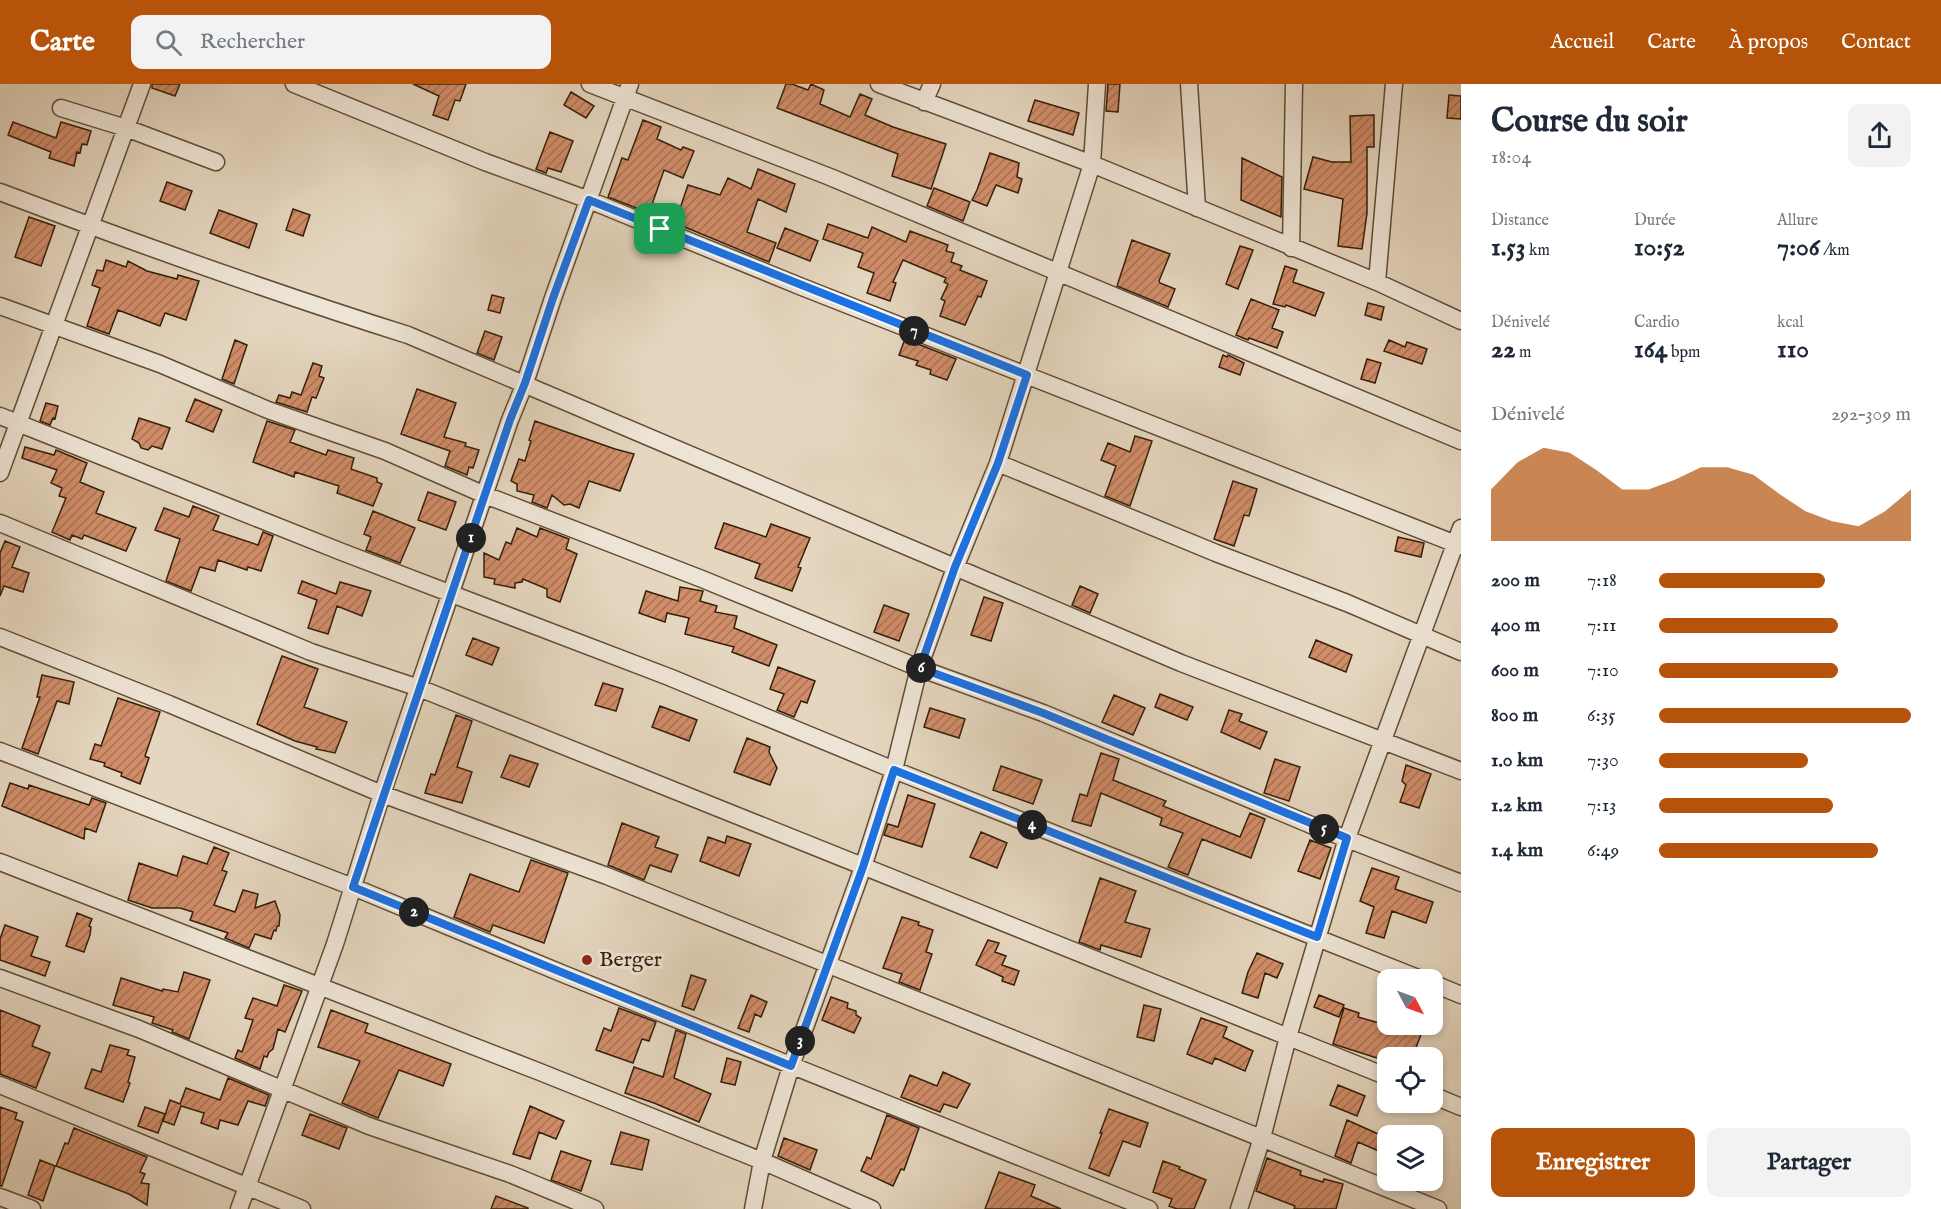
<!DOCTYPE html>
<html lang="fr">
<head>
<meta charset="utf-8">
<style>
  body { margin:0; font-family:"IM FELL English",serif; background:#f2f2f3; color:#1f2937; height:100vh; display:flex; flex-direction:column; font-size:22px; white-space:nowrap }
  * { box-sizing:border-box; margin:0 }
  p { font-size:20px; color:#747a83 }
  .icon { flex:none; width:33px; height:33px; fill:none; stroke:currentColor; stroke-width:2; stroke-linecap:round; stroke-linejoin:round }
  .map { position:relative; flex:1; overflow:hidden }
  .details { display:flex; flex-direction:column; background:#fff; width:480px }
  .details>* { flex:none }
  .needle { width:39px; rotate:131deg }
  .controls { position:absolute; left:1377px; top:885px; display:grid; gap:12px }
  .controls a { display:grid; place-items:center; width:66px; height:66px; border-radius:12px; background:#fff; box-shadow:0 3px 9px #0003; font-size:30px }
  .pin { position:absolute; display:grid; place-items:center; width:51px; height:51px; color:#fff; margin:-26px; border-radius:12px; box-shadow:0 3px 9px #0006 }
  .km { position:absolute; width:30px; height:30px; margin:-15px; border-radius:50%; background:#222; color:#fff; font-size:16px; line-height:30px; text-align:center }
  .round { display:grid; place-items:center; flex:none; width:63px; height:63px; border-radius:12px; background:#f2f2f3 }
  .summary { display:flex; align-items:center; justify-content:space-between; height:102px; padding:0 30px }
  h1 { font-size:33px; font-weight:700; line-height:45px }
  .figures { display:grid; grid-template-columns:repeat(3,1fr); gap:9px; height:102px; padding:6px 30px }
  .figures div { display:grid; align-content:center }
  .figures b { font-size:26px; font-weight:700 }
  .figures small { font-size:16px; font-weight:400 }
  .figures p { font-size:16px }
  .chart { height:168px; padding:12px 30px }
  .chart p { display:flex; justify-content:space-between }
  .chart svg { width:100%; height:108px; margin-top:6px; fill:#b45309; opacity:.7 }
  .primary-button { display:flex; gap:12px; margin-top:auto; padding:12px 30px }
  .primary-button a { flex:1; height:69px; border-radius:12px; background:#b45309; color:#fff; font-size:24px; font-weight:700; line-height:69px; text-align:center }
  .primary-button a+a { background:#f2f2f3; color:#1f2937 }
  ul { padding:0 30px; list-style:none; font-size:20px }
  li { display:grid; grid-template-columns:96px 72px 1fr; align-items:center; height:45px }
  li i { height:15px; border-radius:8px; background:#b45309 }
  header { display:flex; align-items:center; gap:36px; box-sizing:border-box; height:84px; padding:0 30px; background:#b45309; color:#fff }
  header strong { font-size:28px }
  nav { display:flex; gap:33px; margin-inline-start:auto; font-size:21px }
  .search { width:420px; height:54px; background:#f2f2f3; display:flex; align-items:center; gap:15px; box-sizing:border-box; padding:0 21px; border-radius:12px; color:#747a83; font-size:22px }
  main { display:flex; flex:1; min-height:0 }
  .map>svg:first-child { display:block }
  .building { fill:url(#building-hatch); stroke:#341f09; stroke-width:1.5 }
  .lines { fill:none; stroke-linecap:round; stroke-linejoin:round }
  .minor-casing { stroke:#604d36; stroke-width:19 }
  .minor { stroke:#eee4d5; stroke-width:16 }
  .route-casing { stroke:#fff; stroke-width:12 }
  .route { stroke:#1a73e8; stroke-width:8 }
  .poi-dot { fill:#8f2418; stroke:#eee4d5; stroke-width:2 }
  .labels { text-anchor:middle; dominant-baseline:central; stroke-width:6; stroke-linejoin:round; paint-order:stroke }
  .poi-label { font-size:22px; fill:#341f09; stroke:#eee4d5; text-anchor:start }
</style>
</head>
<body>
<header>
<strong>Carte</strong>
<div class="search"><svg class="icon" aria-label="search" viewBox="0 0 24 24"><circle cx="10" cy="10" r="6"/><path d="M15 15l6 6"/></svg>Rechercher</div>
<nav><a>Accueil</a><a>Carte</a><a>À propos</a><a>Contact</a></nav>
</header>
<main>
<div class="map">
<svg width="1461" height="1125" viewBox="0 0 1461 1125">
  <defs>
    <pattern id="building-hatch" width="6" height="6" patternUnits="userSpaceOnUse" patternTransform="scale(1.5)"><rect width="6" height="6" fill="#d18d69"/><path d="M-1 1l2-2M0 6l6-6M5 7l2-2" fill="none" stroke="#aa7355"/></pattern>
  </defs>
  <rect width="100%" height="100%" fill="#e5d6bf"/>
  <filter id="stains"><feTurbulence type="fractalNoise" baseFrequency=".00333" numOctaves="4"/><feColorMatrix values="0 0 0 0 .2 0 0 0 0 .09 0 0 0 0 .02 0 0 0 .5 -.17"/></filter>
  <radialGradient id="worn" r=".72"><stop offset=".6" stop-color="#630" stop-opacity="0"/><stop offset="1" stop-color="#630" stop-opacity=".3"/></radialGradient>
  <path class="building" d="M152,0H180L175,12L152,4Z
    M413,0H466L460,17L455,16L448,36L433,31L439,12Z
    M786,0H792L808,6L811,0L824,6L820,20L850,33L860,10L872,15L865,31L893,43L946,60L931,105L892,92L898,70L777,24Z
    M1108,0H1120L1118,28L1106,27Z
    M571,8L594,22L586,34L564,21Z
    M1449,11L1461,12V35L1447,34Z
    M1035,16L1079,29L1073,51L1028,37Z
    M1374,31V63H1367V129L1362,165L1338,162L1343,115L1304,105L1313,73L1332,78H1351L1350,32Z
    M643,36L661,43L657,55L681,66L683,63L694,67L683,94L664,86L649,129L608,113L622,74L628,76Z
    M13,38L56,54L61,38L91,47L87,61L82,60L80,69L77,68L74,82L49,74L51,68L8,51Z
    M550,48L573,57L561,88L548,84L546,89L536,85Z
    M990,69L1019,79L1017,93L1022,95L1018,109L996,101L987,122L972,116L977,106Z
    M1242,74L1282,93L1281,133L1241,116Z
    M758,85L795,100L786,128L758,115L747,148L776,159L769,178L675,139L688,101L720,111L728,94L751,105Z
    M167,98L192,107L185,126L160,117Z
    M934,104L970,118L963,137L927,122Z
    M293,125L310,131L303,152L286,146Z
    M219,126L257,140L249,164L210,149Z
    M29,133L55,142L41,182L15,173Z
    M828,140L868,154L872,143L906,158L910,147L948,161L946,167L954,169L951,178L962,182L960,186L987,197L981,213L978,212L965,241L940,232L945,217L941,215L948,200L944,198L946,194L903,176L893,198L896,199L890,217L867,209L874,189L858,183L863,169L823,155Z
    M785,144L818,157L810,177L777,164Z
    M1132,156L1170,170L1159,197L1160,199L1175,205L1168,223L1117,202Z
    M1240,162L1253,166L1238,205L1226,200Z
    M106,176L126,183L128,177L147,187L177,195L178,191L199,197L186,236L165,229L160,242L118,226L109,250L87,242L100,204L92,201L97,186L103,187Z
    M1285,182L1297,186L1293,198L1324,209L1315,232L1286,221L1285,223L1273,220Z
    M492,211L504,214L500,229L488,226Z
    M1251,215L1279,226L1272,244L1283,248L1277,264L1249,254L1248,256L1236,251Z
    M1368,219L1384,223L1381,236L1365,231Z
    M485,247L502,253L494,276L477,269Z
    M905,255L956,275L947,296L930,290L931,286L916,281L918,277L899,271Z
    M235,256L247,261L234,300L222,295Z
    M1389,256L1405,263L1407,258L1427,265L1422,280L1384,267Z
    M1223,271L1227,273L1228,271L1244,279L1240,291L1219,283Z
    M1367,275L1381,279L1375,299L1361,295Z
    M313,279L322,282L319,292L324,294L316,314L312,313L307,328L276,318L279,311L290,314L292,308L301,311Z
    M417,305L456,319L444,353L466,359L465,362L479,366L473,384L469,383L467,391L445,382L450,367L401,350Z
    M195,315L222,326L213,348L186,337Z
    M46,319L58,322L55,335L53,334L50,341L40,337Z
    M139,334L170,344L162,365L152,362L148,366L141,364L139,359L132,355Z
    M267,337L295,346L290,358L326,371L328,366L354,374L351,385L377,394V398L382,400L373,422L337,409L339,402L295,388L294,393L253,378Z
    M535,337L615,365L634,370L620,407L589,397L579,424L570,420L564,421L552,411L547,424L532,418L534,411L517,407V400L511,397L519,375L525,377L531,357L529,356Z
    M1135,352L1152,357L1130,422L1105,412L1116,382L1101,376L1108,359L1130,368Z
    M25,363L54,371L56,366L87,379L80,398L104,408L96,429L136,444L126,467L84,451L82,455L72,451L70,456L52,448L66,414L59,412L62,404L51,399L57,386L22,374Z
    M1233,397L1257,405L1249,432L1244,431L1234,462L1214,455Z
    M428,408L456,418L446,446L418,436Z
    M193,422L219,432L213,446L258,461L263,448L273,452L261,487L248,483L247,486L218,476L215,487L200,483L191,507L166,497L180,455L155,446L164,424L189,433Z
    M373,427L415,444L400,479L366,466L371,453L364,450Z
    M724,439L766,453L771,440L810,454L798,483L801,484L792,507L755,494L760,480L715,464Z
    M517,444L537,453L540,444L569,455L566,465L577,470L560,518L547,513V505L523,495L522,498L515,499V504L494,500L495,495L484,493V469L499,476L506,458L511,460Z
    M1398,453L1424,459L1421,473L1395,467Z
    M5,457L20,463L12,483L29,489L23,508L4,502L0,512V469Z
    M302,497L336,510L340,498L371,507L362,532L337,522L328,550L308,544L317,516L298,509Z
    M1080,502L1098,510L1090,529L1072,521Z
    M680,503L703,507L700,517L717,522L715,528L737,532L734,544L777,561L769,582L732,568L734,563L685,550L689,534L667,529L665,538L639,529L646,507L678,517Z
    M984,513L1003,519L991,557L971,551Z
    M884,521L909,530L899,557L874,548Z
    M473,554L499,564L492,581L466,571Z
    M1316,556L1352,571L1346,588L1309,573Z
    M282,572L318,585L304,623L347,638L335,669L316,665L317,663L295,657L257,640Z
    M778,583L815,597L807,619L801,617L794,633L777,626L784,610L770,605Z
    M42,591L74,598L69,620L57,617L38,670L22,664L40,613H37Z
    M603,599L623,605L616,627L595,621Z
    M1160,610L1193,623L1187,636L1155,623Z
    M1114,611L1145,624L1133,651L1102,638Z
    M118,614L160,628L145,672L149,674L140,700L121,692L122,689L104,682L105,679L90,675L95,660L101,662Z
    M660,622L697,636L689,657L652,643Z
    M930,624L965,635L959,654L924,643Z
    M1229,626L1242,630L1239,637L1267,648L1260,665L1221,648Z
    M456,631L472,637L457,683L472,688L462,719L425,709L431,690L435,691Z
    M747,654L770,663L769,668L777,684L770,701L734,688Z
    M1101,669L1119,675L1113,696L1166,717L1163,722L1240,753L1250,729L1265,735L1251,774L1202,755L1188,791L1168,783L1183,749L1160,741L1162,734L1101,709L1091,742L1072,737L1080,710L1087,712Z
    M510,671L538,680L529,703L501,693Z
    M1275,675L1300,683L1289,717L1264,709Z
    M1406,681L1431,690L1419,724L1400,718L1406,701L1402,697Z
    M1001,682L1042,696L1033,720L993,706Z
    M10,699L28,705L29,701L89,721L92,714L106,719L96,748L85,744L84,755L2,722Z
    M908,711L935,720L922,763L884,751L888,740L898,743Z
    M622,739L659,753L655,763L678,771L671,788L650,781L644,796L608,781Z
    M981,748L1007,759L997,784L970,773Z
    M727,752L751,760L739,792L700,777L708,753L725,759Z
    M1310,756L1331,764L1320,795L1298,787Z
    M214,763L229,769L222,786L227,788L214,821L235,828L243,806L258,810L255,824L275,817L280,831L279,842H277L276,847L274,846L271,855L255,850L249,864L225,854L228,849L190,836L193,828L180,824H152L128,816L139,779L177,792L183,772L207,780Z
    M531,776L568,789L544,859L493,841L490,848L454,833L470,790L519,808Z
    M1372,784L1399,793L1395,805L1433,818L1426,839L1392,827L1384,854L1366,849L1374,823L1360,817Z
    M1100,794L1136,807L1125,838L1150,845L1141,873L1101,861L1100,866L1079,858Z
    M77,829L92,835L89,842L91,843L90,851L84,868L66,862Z
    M902,833L919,838L918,841L933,846L926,868L932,870L920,906L899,898L902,890L883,884Z
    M5,841L38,853L31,872L50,878L45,892L0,876V855Z
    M988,856L999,859L995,868L1006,872L1002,881L1019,887L1014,901L1002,897L1003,893L976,881Z
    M1257,869L1283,880L1277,894L1265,889L1258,914L1242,909L1248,888Z
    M184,888L210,896L189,955L172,948L173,946L152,939L154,933L113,921L121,894L162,907L163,905L178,908Z
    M691,891L706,896L694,926L682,922Z
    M284,901L302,907L285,948L278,945L273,965L269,968L267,973L264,972L260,985L235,974L238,966L242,968L253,936L245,934L253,914L277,922Z
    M751,911L767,918L761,933L755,930L749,948L738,944Z
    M1319,911L1344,921L1339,933L1314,923Z
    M831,913L848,919L847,924L856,927V931L861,934L854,949L822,936Z
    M1144,921L1161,925L1154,957L1137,953Z
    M619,924L656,938L649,957L642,955L633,979L596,966L604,944L611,947Z
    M1344,924L1359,929L1358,933L1386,941L1425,940L1412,974H1377L1333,960Z
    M0,926L40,942L32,962L50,969L36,1004L0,990Z
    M331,926L368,940L365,948L451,980L443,1002L399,986L378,1034L342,1019L360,977L318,963Z
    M1201,934L1227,943L1223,953L1253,967L1245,987L1215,974L1212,980L1187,970Z
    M676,946L686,950L674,994L711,1010L699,1038L654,1019L625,1009L634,983L663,993Z
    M110,961L129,966L127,971L135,973L128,998L130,999L123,1018L85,1004L92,985L101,988Z
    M727,974L741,978L735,1001L721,998Z
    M943,988L970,1000L957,1024L944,1020L940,1028L901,1013L910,991L937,1002Z
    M228,994L269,1011L265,1022L248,1017L238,1041L220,1036L218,1045L201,1039L204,1029L181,1022L174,1041L163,1037L170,1016L180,1020L186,1004L220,1016Z
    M1338,1001L1365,1012L1357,1032L1330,1021Z
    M530,1022L564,1037L556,1055L539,1048L530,1075L513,1070Z
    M0,1023L17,1029L15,1035L23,1038L2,1102H0Z
    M145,1023L165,1030L158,1049L138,1042Z
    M1109,1025L1148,1039L1140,1063L1123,1057L1109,1092L1089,1084L1102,1049H1100Z
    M310,1030L347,1044L339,1065L302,1051Z
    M887,1031L919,1044L904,1086L901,1085L893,1102L861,1087L867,1073L871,1075Z
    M1347,1036L1387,1054L1381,1068L1358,1058L1351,1079L1335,1072Z
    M74,1044L147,1073L140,1088L145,1090L141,1099L149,1100L147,1121L129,1110L56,1082L65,1059L68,1060Z
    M621,1048L649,1056L642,1086L611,1080Z
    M784,1054L817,1066L810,1086L778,1072Z
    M561,1067L591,1077L581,1107L551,1096Z
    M1267,1074L1301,1087L1300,1091L1323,1098L1324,1095L1343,1100L1336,1125H1294L1295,1122L1256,1107Z
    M40,1076L55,1082L43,1117L28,1111Z
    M1163,1077L1180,1083L1179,1085L1206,1096L1194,1125H1177L1169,1122L1172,1115L1153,1108Z
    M999,1088L1035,1101L1031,1112L1061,1125H985Z
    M496,1112L528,1124V1125H491Z"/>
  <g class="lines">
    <defs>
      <path id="minor" d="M294,0L485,78L589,116L802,203L1461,462
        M590,0L830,93L1461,357
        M879,0L1092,80L1377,198L1461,237
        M1189,0L1197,124
        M924,18L932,0
        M61,24L126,44L216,78
        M0,108C135,159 271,208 408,251L1181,579L1461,687
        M1291,164L1294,0
        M1377,198L1394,0
        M0,222L160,280L268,326L385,367L485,411L702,495L919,584L1043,629L1316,743L1461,799
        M0,332L342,468L669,593L894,686L1423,896
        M998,379L1216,469L1347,519L1461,568
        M0,389L142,0
        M0,439L311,568L419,604L1388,993
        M0,553L169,620L382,710L607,792L1438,1125
        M0,667L353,803L566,891L1149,1125
        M0,778L540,988L762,1077L872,1125
        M0,894L139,945L369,1042L510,1090L595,1125
        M1432,899L1461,911
        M0,1001L302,1125
        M1432,1011L1461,1023
        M0,1113L32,1125
        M239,1125L335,860L382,710L510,336L525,299L553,214L630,0
        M753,1125L762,1077L791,982L863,783L894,686L919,584L955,484L998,379L1092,80L1097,0
        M1239,1125L1262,1054L1288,953L1347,754L1461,444"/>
    </defs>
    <use href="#minor" class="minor-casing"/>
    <use href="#minor" class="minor"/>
  </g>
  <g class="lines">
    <defs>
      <path id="route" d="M589,116L1027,291L998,379L955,483L920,584L1043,629L1347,754L1317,853L894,686L863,783L791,982L353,803L510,336L525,299L553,214Z"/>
    </defs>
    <use href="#route" class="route-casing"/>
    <use href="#route" class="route"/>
  </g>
  <circle class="poi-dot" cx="587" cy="876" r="6"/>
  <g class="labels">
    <g class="poi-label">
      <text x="599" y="876">Berger</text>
    </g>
  </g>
  <rect width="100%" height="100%" filter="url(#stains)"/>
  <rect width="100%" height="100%" fill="url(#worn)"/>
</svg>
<div class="controls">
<a><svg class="needle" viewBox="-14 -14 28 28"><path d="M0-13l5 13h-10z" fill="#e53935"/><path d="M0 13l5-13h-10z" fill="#747a83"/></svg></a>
<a><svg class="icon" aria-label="locate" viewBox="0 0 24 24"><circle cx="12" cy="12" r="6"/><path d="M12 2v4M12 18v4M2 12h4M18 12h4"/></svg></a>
<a><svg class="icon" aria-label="layers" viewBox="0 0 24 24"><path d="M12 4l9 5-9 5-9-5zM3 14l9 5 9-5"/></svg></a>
</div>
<div class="pin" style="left:660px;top:145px;background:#1e9e55"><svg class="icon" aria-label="arrive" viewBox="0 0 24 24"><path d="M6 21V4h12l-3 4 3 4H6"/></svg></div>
<b class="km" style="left:471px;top:454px">1</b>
<b class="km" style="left:414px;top:828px">2</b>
<b class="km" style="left:800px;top:957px">3</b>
<b class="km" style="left:1032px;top:741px">4</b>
<b class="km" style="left:1324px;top:745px">5</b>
<b class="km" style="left:921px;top:584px">6</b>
<b class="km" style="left:914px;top:247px">7</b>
</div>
<section class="details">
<div class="summary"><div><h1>Course du soir</h1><p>18:04</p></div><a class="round"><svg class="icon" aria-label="share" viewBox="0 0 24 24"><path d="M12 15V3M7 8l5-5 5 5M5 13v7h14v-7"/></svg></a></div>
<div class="figures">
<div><p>Distance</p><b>1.53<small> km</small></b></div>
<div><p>Durée</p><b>10:52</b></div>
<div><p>Allure</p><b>7:06<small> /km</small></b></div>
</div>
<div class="figures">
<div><p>Dénivelé</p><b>22<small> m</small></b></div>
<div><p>Cardio</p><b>164<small> bpm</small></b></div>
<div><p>kcal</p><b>110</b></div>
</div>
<div class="chart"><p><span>Dénivelé</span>292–309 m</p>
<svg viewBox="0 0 160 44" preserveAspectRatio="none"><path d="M0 44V23L10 12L20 6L30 8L40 15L50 23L60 23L70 19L80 14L90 14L100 17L110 25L120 32L130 36L140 38L150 32L160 23V44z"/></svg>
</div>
<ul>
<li><b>200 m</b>7:18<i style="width:66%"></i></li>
<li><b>400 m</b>7:11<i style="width:71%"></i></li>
<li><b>600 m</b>7:10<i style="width:71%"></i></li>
<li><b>800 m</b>6:35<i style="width:100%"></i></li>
<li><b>1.0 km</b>7:30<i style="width:59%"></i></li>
<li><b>1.2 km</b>7:13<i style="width:69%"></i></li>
<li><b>1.4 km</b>6:49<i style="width:87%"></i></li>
</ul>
<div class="primary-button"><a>Enregistrer</a><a>Partager</a></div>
</section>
</main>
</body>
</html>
